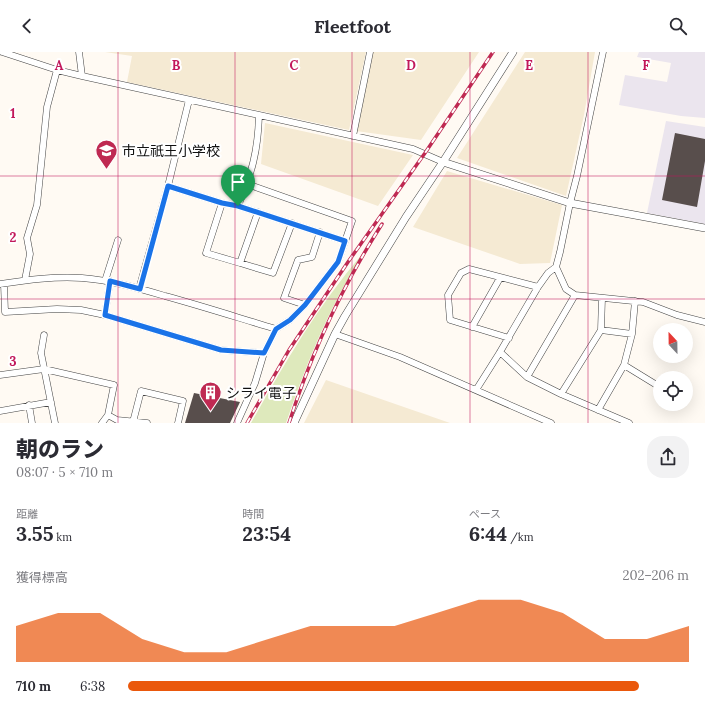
<!DOCTYPE html>
<html lang="ja">
<head>
<meta charset="utf-8">
<style>
  body { margin:0; font-family:Lora,"Noto Sans JP",serif; background:#f2f2f3; color:#2b2b33; height:100vh; display:flex; flex-direction:column; font-size:15px; white-space:nowrap }
  * { box-sizing:border-box; margin:0 }
  p { font-size:13px; color:#7c7c81 }
  .icon { flex:none; width:22px; height:22px; fill:none; stroke:currentColor; stroke-width:2; stroke-linecap:round; stroke-linejoin:round }
  .map { position:relative; height:371px; overflow:hidden }
  .sheet { display:flex; flex-direction:column; background:#fff; flex:1 }
  .sheet>* { flex:none }
  .needle { width:26px; rotate:338deg }
  .buttons { position:absolute; left:653px; top:271px; display:grid; gap:8px }
  .buttons a { display:grid; place-items:center; width:40px; height:40px; border-radius:50%; background:#fff; box-shadow:0 4px 16px #0002; font-size:20px }
  .pin { position:absolute; display:grid; place-items:center; width:34px; height:34px; color:#fff; margin:-41px -17px; border-radius:50% 50% 50% 0; rotate:-45deg; box-shadow:0 0 4px #0007 }
  .pin .icon { rotate:45deg }
  .round { display:grid; place-items:center; flex:none; width:42px; height:42px; border-radius:16px; background:#f2f2f3 }
  .overview { display:flex; align-items:center; justify-content:space-between; height:68px; padding:0 16px }
  h1 { font-size:22px; font-weight:800; line-height:30px }
  .metrics { display:grid; grid-template-columns:repeat(3,1fr); gap:6px; height:68px; padding:4px 16px }
  .metrics div { display:grid; align-content:center }
  .metrics b { font-size:20px; font-weight:800 }
  .metrics small { font-size:11px; font-weight:400 }
  .metrics p { font-size:11px }
  .chart { height:112px; padding:8px 16px }
  .chart p { display:flex; justify-content:space-between }
  .chart svg { width:100%; height:72px; margin-top:4px; fill:#ea580c; opacity:.7 }
  ul { padding:0 16px; list-style:none; font-size:13px }
  li { display:grid; grid-template-columns:64px 48px 1fr; align-items:center; height:30px }
  li i { height:10px; border-radius:5px; background:#ea580c }
  header { display:flex; justify-content:space-between; align-items:center; height:52px; padding:0 16px; background:#fff; font-size:18px; font-weight:800 }
  .map>svg:first-child { display:block }
  .industrial { fill:#ebe5ee }
  .farmland { fill:#f5ead3 }
  .green { fill:#dee9bc }
  .building { fill:#584e4c }
  .lines { fill:none; stroke-linecap:round; stroke-linejoin:round }
  .minor-casing { stroke:#434343; stroke-width:7 }
  .tertiary-casing { stroke:#434343; stroke-width:8 }
  .minor { stroke:#fff; stroke-width:6 }
  .tertiary { stroke:#fff; stroke-width:7 }
  .rail-casing { stroke:#bf2952; stroke-width:3.5 }
  .rail { stroke:#fff; stroke-width:2; stroke-dasharray:6; stroke-linecap:butt }
  .route-casing { stroke:#fff; stroke-width:8 }
  .route { stroke:#1a73e8; stroke-width:5 }
  .grid { fill:none; stroke:#c2185b; stroke-width:1; stroke-opacity:0.55 }
  .labels { text-anchor:middle; dominant-baseline:central; stroke-width:4; stroke-linejoin:round; paint-order:stroke }
  .poi-label { font-size:14px; fill:#101010; stroke:#fff; text-anchor:start }
  .grid-label { font-size:13px; text-anchor:middle; font-weight:bold; fill:#c2185b; stroke:#fff; stroke-width:4; stroke-linejoin:round; paint-order:stroke }
</style>
</head>
<body>
<header><svg class="icon" aria-label="back" viewBox="0 0 24 24"><path d="M15 5l-7 7 7 7"/></svg>Fleetfoot<svg class="icon" aria-label="search" viewBox="0 0 24 24"><circle cx="10" cy="10" r="6"/><path d="M15 15l6 6"/></svg></header>
<div class="map">
<svg width="705" height="371" viewBox="0 0 705 371">
  <rect width="100%" height="100%" fill="#fffaf3"/>
  <path class="industrial" d="M639,0H705V66L681,64L619,53L625,23L667,30L671,11L637,5Z
    M666,69L705,75V172L647,161Z"/>
  <path class="farmland" d="M105,0H366L349,78L127,30L132,4Z
    M373,0H479L421,88L356,79Z
    M525,0H595L584,63L566,144L457,106Z
    M265,71L413,103L378,154L261,112Z
    M447,119L562,153L550,211L520,212L413,175Z
    M326,328L450,371H304Z"/>
  <path class="green" d="M364,200C330,253 306,312 286,371H251C284,312 319,252 364,200Z"/>
  <path class="building" d="M675,81L705,87V109L697,155L662,148Z
    M194,341L240,350L230,371H185Z"/>
  <g class="lines">
    <defs>
      <path id="minor" d="M2,0L57,18L82,24L413,97L443,110
        M79,0L82,24
        M353,84L370,0
        M247,132L352,169L338,210L305,253L290,268L276,277
        M168,134L222,151L238,154L345,189
        M222,151L206,201L240,211L258,160
        M238,154C252,121 258,99 259,63
        M240,211L273,221L292,171
        M556,215L566,237L575,243L643,250L677,263L705,270
        M25,228L30,202L27,186L37,153L47,55L57,18
        M105,229L118,188
        M0,232C27,228 55,224 82,226C110,228 138,236 165,244C202,254 239,266 276,277L264,301L255,331L237,371
        M4,232L5,260L57,257L81,258L105,263L221,298L264,301
        M139,237L168,134L189,48
        M305,253L284,246L298,208L312,205L320,180
        M105,263L110,229
        M472,275L500,226
        M601,278L632,282
        M335,282L400,305L551,371
        M44,283L41,301L55,371
        M509,286L450,268L448,243L461,221L469,217L538,235
        M500,300L527,325L561,342L629,371
        M624,313L655,332
        M0,323L44,317L114,333L108,363L117,368L147,371
        M527,325L575,243
        M476,338L500,300L538,235L548,221L556,215L560,200L570,151L577,124L603,0
        M561,342L601,278L602,246
        M29,353L32,371
        M598,358L624,313L632,282L635,249
        M0,359L51,350
        M133,370L141,339L183,349L178,371
        M102,371L108,363"/>
      <path id="tertiary" d="M443,110L570,151L705,176
        M294,371L335,282L345,264L406,165L443,110L513,0"/>
    </defs>
    <use href="#minor" class="minor-casing"/>
    <use href="#tertiary" class="tertiary-casing"/>
    <use href="#minor" class="minor"/>
    <use href="#tertiary" class="tertiary"/>
    <defs>
      <path id="rail" d="M247,371L289,298L348,210L425,101L493,0
        M289,371C311,302 343,233 382,172"/>
    </defs>
    <use href="#rail" class="rail-casing"/>
    <use href="#rail" class="rail"/>
  </g>
  <g class="lines">
    <defs>
      <path id="route" d="M168,134L222,151L238,154L345,189L338,210L305,253L290,268L276,277L264,301L221,298L105,263L110,229L140,237Z"/>
    </defs>
    <use href="#route" class="route-casing"/>
    <use href="#route" class="route"/>
  </g>
  <path class="grid" d="M118,0V371M235,0V371M352,0V371M470,0V371M588,0V371M0,124H705M0,247H705"/>
  <defs>
    <symbol id="school-pin" viewBox="-11 -11 22 30"><path d="M0 17L-7.5 6A9.5 9.5 0 1 1 7.5 6Z" fill="#bf2952" stroke="#fff"/><path d="M0-5L7-2L0 1L-7-2ZM-4 1L0 2.5L4 1V4Q0 6-4 4Z" fill="#fff"/></symbol>
    <symbol id="building-pin" viewBox="-11 -11 22 30"><path d="M0 17L-7.5 6A9.5 9.5 0 1 1 7.5 6Z" fill="#bf2952" stroke="#fff"/><path d="M-4-6H4V6H1V3H-1V6H-4ZM-2.5-4.3h1.7v1.8h-1.7ZM.8-4.3h1.7v1.8H.8ZM-2.5-1h1.7V.8h-1.7ZM.8-1h1.7V.8H.8Z" fill="#fff"/></symbol>
  </defs>
  <g fill-rule="evenodd">
    <use href="#school-pin" x="94" y="86" width="25" height="34"/>
    <use href="#building-pin" x="198" y="328" width="25" height="34"/>
  </g>
  <g class="labels">
    <g class="poi-label">
      <text x="122" y="99">市立祇王小学校</text>
      <text x="226" y="341">シライ電子</text>
    </g>
  </g>
  <g class="grid-label">
    <text x="59" y="18">A</text>
    <text x="176" y="18">B</text>
    <text x="294" y="18">C</text>
    <text x="411" y="18">D</text>
    <text x="529" y="18">E</text>
    <text x="646" y="18">F</text>
    <text x="13" y="66">1</text>
    <text x="13" y="190">2</text>
    <text x="13" y="314">3</text>
  </g>
</svg>
<div class="buttons">
<a><svg class="needle" viewBox="-14 -14 28 28"><path d="M0-13l5 13h-10z" fill="#e53935"/><path d="M0 13l5-13h-10z" fill="#7c7c81"/></svg></a>
<a><svg class="icon" aria-label="locate" viewBox="0 0 24 24"><circle cx="12" cy="12" r="6"/><path d="M12 2v4M12 18v4M2 12h4M18 12h4"/></svg></a>
</div>
<div class="pin" style="left:238px;top:154px;background:#1e9e55"><svg class="icon" aria-label="arrive" viewBox="0 0 24 24"><path d="M6 21V4h12l-3 4 3 4H6"/></svg></div>
</div>
<section class="sheet">
<div class="overview"><div><h1>朝のラン</h1><p>08:07 · 5 × 710 m</p></div><a class="round"><svg class="icon" aria-label="share" viewBox="0 0 24 24"><path d="M12 15V3M7 8l5-5 5 5M5 13v7h14v-7"/></svg></a></div>
<div class="metrics">
<div><p>距離</p><b>3.55<small> km</small></b></div>
<div><p>時間</p><b>23:54</b></div>
<div><p>ペース</p><b>6:44<small> /km</small></b></div>
</div>
<div class="chart"><p><span>獲得標高</span>202–206 m</p>
<svg viewBox="0 0 160 44" preserveAspectRatio="none"><path d="M0 44V22L10 14L20 14L30 30L40 38L50 38L60 30L70 22L80 22L90 22L100 14L110 6L120 6L130 14L140 30L150 30L160 22V44z"/></svg>
</div>
<ul>
<li><b>710 m</b>6:38<i style="width:91%"></i></li>
</ul>
</section>
</body>
</html>
